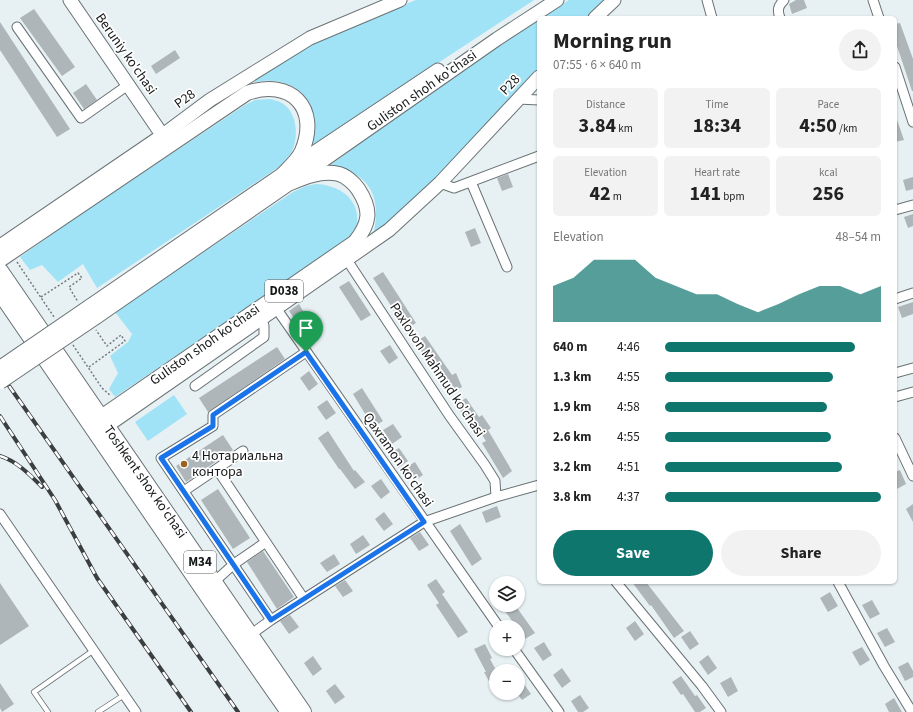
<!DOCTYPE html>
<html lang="en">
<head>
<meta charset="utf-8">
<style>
  body { margin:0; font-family:"Source Sans 3",sans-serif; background:#f2f2f2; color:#222; height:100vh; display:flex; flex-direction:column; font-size:15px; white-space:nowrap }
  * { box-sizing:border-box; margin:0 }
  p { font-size:13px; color:#767676 }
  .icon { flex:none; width:22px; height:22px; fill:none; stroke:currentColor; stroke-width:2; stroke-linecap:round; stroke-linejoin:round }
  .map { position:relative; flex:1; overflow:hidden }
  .drawer { position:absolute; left:537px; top:16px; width:360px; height:568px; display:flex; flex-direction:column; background:#fff; border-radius:6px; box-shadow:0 1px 3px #0004 }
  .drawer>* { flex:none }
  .fabs { position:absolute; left:489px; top:576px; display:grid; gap:8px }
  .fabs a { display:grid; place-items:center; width:36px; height:36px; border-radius:50%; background:#fff; box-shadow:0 1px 3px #0004; font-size:20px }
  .pin { position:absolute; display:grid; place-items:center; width:34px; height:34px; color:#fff; margin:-41px -17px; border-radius:50% 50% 50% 0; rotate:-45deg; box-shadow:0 0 4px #0007 }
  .pin .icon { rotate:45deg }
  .round { display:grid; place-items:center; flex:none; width:42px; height:42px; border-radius:21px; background:#f2f2f2 }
  .head { display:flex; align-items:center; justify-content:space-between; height:68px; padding:0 16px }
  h1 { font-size:22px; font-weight:700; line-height:30px }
  .stats { display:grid; grid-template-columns:repeat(3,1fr); gap:6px; height:68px; padding:4px 16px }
  .stats div { display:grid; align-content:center; border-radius:6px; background:#f2f2f2; text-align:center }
  .stats b { font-size:20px; font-weight:700 }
  .stats small { font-size:11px; font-weight:400 }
  .stats p { font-size:11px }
  .chart { height:112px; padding:8px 16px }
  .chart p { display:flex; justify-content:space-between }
  .chart svg { width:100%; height:72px; margin-top:4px; fill:#0f766e; opacity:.7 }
  .button { display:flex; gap:8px; margin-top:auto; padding:8px 16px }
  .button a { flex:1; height:46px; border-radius:24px; background:#0f766e; color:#fff; font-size:16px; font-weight:700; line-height:46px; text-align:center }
  .button a+a { background:#f2f2f2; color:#222 }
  ul { padding:0 16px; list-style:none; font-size:13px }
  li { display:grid; grid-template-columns:64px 48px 1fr; align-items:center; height:30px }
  li i { height:10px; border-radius:5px; background:#0f766e }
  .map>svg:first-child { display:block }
  .green { fill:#a1e3f6 }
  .building { fill:#aeb6b9 }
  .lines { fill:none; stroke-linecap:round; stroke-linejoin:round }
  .lane-casing { stroke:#6a7274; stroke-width:6 }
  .street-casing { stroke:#6a7274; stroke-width:11 }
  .secondary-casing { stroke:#6a7274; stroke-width:15 }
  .primary-casing { stroke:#6a7274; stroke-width:16 }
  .highway-casing { stroke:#6a7274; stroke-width:18 }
  .path { stroke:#757b7d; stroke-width:1.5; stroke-dasharray:2 2; stroke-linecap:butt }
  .lane { stroke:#fff; stroke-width:4.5 }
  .street { stroke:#fff; stroke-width:9 }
  .secondary { stroke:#fff; stroke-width:13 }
  .primary { stroke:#fff; stroke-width:14 }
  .highway { stroke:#fff; stroke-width:16 }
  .rail-casing { stroke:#3b3f40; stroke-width:4 }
  .rail { stroke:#fff; stroke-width:2.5; stroke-dasharray:8; stroke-linecap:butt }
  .primary-bridge-casing { stroke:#6a7274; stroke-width:16; stroke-linecap:butt }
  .primary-bridge { stroke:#fff; stroke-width:14 }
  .route-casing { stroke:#fff; stroke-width:8 }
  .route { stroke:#1a73e8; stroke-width:5 }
  .poi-dot { fill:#9a631d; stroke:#fff; stroke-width:1.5 }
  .labels { text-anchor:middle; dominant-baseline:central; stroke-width:3.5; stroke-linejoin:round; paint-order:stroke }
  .shield { fill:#fff; stroke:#5c5e5e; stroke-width:1 }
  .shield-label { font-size:13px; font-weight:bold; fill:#161919 }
  .street-label { font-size:14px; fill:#161919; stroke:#fff }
  .poi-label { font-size:14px; fill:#161919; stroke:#fff; text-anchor:start }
</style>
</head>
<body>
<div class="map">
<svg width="913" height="712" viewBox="0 0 913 712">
  <rect width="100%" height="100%" fill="#e7f0f3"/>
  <path class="green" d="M416,0H534L406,84L308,153C326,111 303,73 255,82L254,80L315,40Z
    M569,0H607L589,18H540Z
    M539,19V71L510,104L386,229L372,238C380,213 378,182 349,172C342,170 335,168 328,167L425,95Z
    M270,99C274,100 279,101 282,103C297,112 299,136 292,151C289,158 282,164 276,169L97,288L83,264L58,282L42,265L30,270L20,257L69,222L245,105L255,100Z
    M316,184C338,185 360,198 357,223C356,228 352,233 350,238L115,397L109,389L118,373L110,356L128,342L132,334L115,312L293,192L306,186Z
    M174,395L187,414L148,441L135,422Z"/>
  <path class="building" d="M796,0H804L807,8L792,14L789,4Z
    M34,9L75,67L62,76L20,18Z
    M0,22L70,129L57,137L0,50Z
    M900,23L913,59V91H912L895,40V24Z
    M175,50L180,58L156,74L151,66Z
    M86,84L97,100L84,109L73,93Z
    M895,117H896L904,140L895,142Z
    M508,174L513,187L502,191L497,178Z
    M913,177V189L906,191L903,180Z
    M913,214V226L908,228L904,217Z
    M475,228L481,243L471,247L465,232Z
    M383,272L416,323L406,329L373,278Z
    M349,281L371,315L361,321L339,287Z
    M913,302V314L902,318L898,307Z
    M299,304L307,318L298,324L289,311Z
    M425,336L452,375L456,373L462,387L452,392L441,370L436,373L415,342Z
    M390,345L398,358L389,364L380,351Z
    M277,347L285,359L208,412L199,398Z
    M309,371L318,384L309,391L300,378Z
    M362,388L383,421L373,427L353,394Z
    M466,398L479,417L482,415L491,428L488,430L512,471L503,478L482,443L486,441L469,415L465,418L456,404Z
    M327,400L336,413L326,420L317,407Z
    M393,424L402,437L392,444L383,430Z
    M328,431L354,471L355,470L365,482L355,489L340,469H339L318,438Z
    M223,435L233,450L186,482L176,466Z
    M399,448L408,461L398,468L389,454Z
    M415,462L423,475L414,481L405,468Z
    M900,470L906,484L895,490V472Z
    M381,479L390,492L381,499L371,486Z
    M218,489L250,538L233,549L201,500Z
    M913,504V522L906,509Z
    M497,506L501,517L486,523L482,512Z
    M384,512L393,524L384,531L375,519Z
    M460,524L482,559L472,566L450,531Z
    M420,532L429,545L419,551L410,538Z
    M363,535L370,545L356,554L350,544Z
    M263,551L294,597L277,609L247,562Z
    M334,554L340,564L327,572L320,563Z
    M436,579L445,592L442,594L468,632L458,638L436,605L439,603L427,585Z
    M345,580L353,591L343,597L335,586Z
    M632,582H646L684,631L674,638L651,605L650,606Z
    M0,583L29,626L0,645Z
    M830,592L838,606L828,612L820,598Z
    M872,600L880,614L870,619L862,605Z
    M507,605H515L535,633L525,639L518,629V627L512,621L503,608Z
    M290,615L299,627L289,634L280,621Z
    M635,621L644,634L635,641L626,628Z
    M887,628L895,642L885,647L877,633Z
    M690,631L699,644L690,650L681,637Z
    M544,642L552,655L543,661L534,648Z
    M485,644L492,658L490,659L496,670V694L484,672H486L474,649Z
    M862,647L870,660L860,666L852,652Z
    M708,655L717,668L708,675L699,662Z
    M313,656L322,669L313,676L304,663Z
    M908,662L913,671V677L905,681L898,667Z
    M562,668L571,681L562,688L553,675Z
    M681,676L695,696L697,695L706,708L700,712H695L683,694L681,695L672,682Z
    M731,677L738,691L728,697L720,683Z
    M522,681L531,694L522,700L518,695V684Z
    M0,683L14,704L2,712L0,708Z
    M335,684L345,697L335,704L326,691Z
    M580,695L589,708L583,712H578L571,701Z
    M894,698L902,712H889L885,704Z"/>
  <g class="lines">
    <defs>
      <path id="lane" d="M48,712L34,692L94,650
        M98,712L124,695"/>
      <path id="street" d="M707,0L712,18
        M873,0L879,18
        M780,18C777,10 778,6 784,0
        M17,27L81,118L128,85
        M895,67L913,122
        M518,99L539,100
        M471,182L507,267
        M440,183L454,188L539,156
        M895,210L913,205
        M347,260L449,415L485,465L495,481L496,497
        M895,299L913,293
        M276,308L499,627
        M895,373L913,368
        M195,386L264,337V326L262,318
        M895,397L913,392
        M895,438L913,476
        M217,469L304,599
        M184,491L243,451
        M0,514L136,712
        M214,582L234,564L266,542
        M616,582L702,686L721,712
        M838,582L884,666L912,712
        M271,620L161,458L213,426V415L306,352
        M250,635L271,620L424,522L496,497L539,485
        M514,649L559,712"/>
      <path id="secondary" d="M70,0L167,142
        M595,18L614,0
        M291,168L438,70
        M298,178L497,39L557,0
        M0,246L163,135L210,100L310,38L400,0
        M98,432L389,230L440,183L539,77"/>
      <path id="primary" d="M0,260L247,93C291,78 320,108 302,151C298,160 289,168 282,175L89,307
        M91,424L355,242C370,223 372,210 358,189C354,183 346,176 339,174C321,170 304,177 288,184L96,317"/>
      <path id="highway" d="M0,271L303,712
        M0,292L214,605L289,712"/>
    </defs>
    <use href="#lane" class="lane-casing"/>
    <use href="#street" class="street-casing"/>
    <use href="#secondary" class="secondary-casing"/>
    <use href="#primary" class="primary-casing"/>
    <use href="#highway" class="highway-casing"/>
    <path class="path" d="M17,262L54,317
      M41,297L78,273L82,278L69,287L78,302
      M73,345L102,388L111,396
      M89,367L125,341L121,335L107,346L96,330"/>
    <use href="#lane" class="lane"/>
    <use href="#street" class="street"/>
    <use href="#secondary" class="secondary"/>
    <use href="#primary" class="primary"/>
    <use href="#highway" class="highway"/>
    <defs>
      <path id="rail" d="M0,373L238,712
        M0,416L55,500L97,578L191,712
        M0,456C18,462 29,474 42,487"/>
    </defs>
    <use href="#rail" class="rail-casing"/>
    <use href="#rail" class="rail"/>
    <defs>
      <path id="primary-bridge" d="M0,368L89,307
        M0,382L96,317"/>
    </defs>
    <use href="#primary-bridge" class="primary-bridge-casing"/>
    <use href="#primary-bridge" class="primary-bridge"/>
  </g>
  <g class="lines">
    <defs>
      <path id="route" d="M306,352L424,522L271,620L161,458L213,426V415Z"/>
    </defs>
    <use href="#route" class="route-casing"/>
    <use href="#route" class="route"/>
  </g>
  <circle class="poi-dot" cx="184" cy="464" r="4"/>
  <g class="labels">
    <g class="shield">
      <rect x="265" y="280" width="38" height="22" rx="3"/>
      <rect x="184" y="551" width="32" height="22" rx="3"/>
    </g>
    <g class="shield-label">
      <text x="284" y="291">D038</text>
      <text x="200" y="562">M34</text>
    </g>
    <g class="street-label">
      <text transform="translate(126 54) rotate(55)">Beruniy ko'chasi</text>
      <text transform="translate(510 85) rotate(-47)">Р28</text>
      <text transform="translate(422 91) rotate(-35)">Guliston shoh ko'chasi</text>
      <text transform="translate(185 99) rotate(-36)">Р28</text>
      <text transform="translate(205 345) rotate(-35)">Guliston shoh ko'chasi</text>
      <text transform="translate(437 370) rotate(56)">Paxlovon Mahmud ko'chasi</text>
      <text transform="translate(398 460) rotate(55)">Qaxramon ko'chasi</text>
      <text transform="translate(145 482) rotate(55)">Toshkent shox ko'chasi</text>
    </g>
    <g class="poi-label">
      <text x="192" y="456">4 Нотариальна<tspan x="192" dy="16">контора</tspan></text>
    </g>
  </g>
</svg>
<div class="fabs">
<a><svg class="icon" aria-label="layers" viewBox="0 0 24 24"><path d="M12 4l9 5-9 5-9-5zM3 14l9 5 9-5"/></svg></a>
<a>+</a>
<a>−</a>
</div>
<div class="pin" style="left:306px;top:352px;background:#1e9e55"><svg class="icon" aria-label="arrive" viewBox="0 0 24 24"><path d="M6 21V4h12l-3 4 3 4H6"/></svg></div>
<section class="drawer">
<div class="head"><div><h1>Morning run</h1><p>07:55 · 6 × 640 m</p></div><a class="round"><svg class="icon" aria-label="share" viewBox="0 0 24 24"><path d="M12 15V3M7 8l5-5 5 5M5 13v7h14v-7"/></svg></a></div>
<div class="stats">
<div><p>Distance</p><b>3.84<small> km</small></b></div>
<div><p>Time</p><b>18:34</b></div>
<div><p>Pace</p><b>4:50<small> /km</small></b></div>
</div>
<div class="stats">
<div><p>Elevation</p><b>42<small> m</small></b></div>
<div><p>Heart rate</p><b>141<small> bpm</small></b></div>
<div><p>kcal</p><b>256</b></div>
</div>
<div class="chart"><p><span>Elevation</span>48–54 m</p>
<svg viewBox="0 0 160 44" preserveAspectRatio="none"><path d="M0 44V22L10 17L20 6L30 6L40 6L50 17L60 22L70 27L80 27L90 33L100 38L110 33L120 27L130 22L140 22L150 27L160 22V44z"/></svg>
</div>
<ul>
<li><b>640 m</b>4:46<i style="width:88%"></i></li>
<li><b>1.3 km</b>4:55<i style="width:78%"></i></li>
<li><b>1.9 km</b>4:58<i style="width:75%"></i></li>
<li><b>2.6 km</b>4:55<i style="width:77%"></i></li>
<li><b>3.2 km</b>4:51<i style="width:82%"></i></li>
<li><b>3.8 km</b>4:37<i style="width:100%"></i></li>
</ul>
<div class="button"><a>Save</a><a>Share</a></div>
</section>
</div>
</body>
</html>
